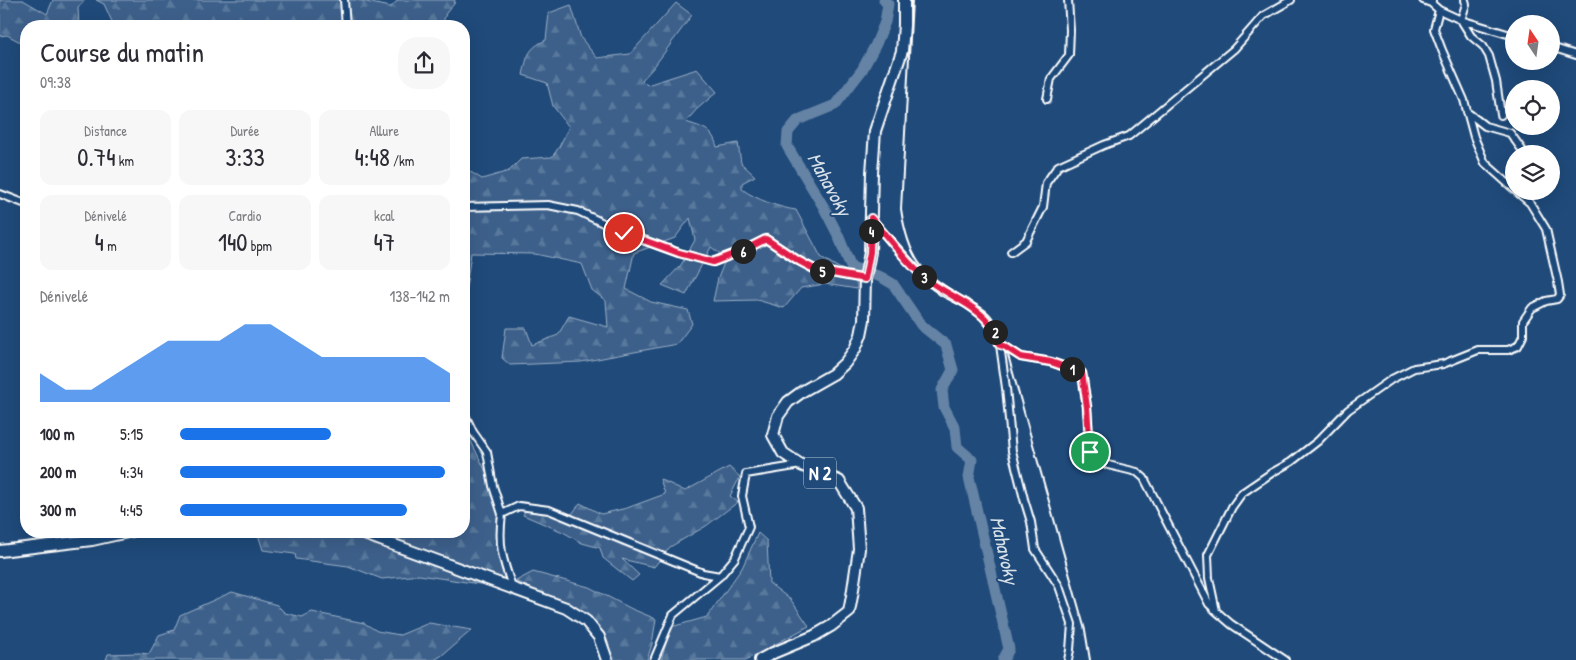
<!DOCTYPE html>
<html lang="fr">
<head>
<meta charset="utf-8">
<style>
  body { margin:0; font-family:"Patrick Hand",sans-serif; background:#f7f7f7; color:#2b2b33; height:100vh; display:flex; flex-direction:column; font-size:19px; white-space:nowrap }
  * { box-sizing:border-box; margin:0 }
  p { font-size:16px; color:#7c7c81 }
  .icon { flex:none; width:28px; height:28px; fill:none; stroke:currentColor; stroke-width:2; stroke-linecap:round; stroke-linejoin:round }
  .map { position:relative; flex:1; overflow:hidden }
  .side { position:absolute; left:20px; top:20px; width:450px; height:518px; display:flex; flex-direction:column; background:#fff; border-radius:20px; box-shadow:0 5px 20px #0002 }
  .side>* { flex:none }
  .needle { width:32px; rotate:347deg }
  .tools { position:absolute; left:1505px; top:15px; display:grid; gap:10px }
  .tools a { display:grid; place-items:center; width:55px; height:55px; border-radius:50%; background:#fff; box-shadow:0 5px 20px #0002; font-size:25px }
  .pin { position:absolute; display:grid; place-items:center; width:42px; height:42px; color:#fff; margin:-21px; border:2px solid #fff; border-radius:50%; box-shadow:0 1px 5px #0007 }
  .km { position:absolute; width:25px; height:25px; margin:-12px; border-radius:50%; background:#222; color:#fff; font-size:14px; line-height:25px; text-align:center }
  .round { display:grid; place-items:center; flex:none; width:52px; height:52px; border-radius:20px; background:#f7f7f7 }
  .overview { display:flex; align-items:center; justify-content:space-between; height:85px; padding:0 20px }
  h1 { font-size:28px; font-weight:600; line-height:38px }
  .figures { display:grid; grid-template-columns:repeat(3,1fr); gap:8px; height:85px; padding:5px 20px }
  .figures div { display:grid; align-content:center; border-radius:12px; background:#f7f7f7; text-align:center }
  .figures b { font-size:25px; font-weight:600 }
  .figures small { font-size:14px; font-weight:400 }
  .figures p { font-size:14px }
  .chart { height:140px; padding:10px 20px }
  .chart p { display:flex; justify-content:space-between }
  .chart svg { width:100%; height:90px; margin-top:5px; fill:#1a73e8; opacity:.7 }
  ul { padding:0 20px; list-style:none; font-size:16px }
  li { display:grid; grid-template-columns:80px 60px 1fr; align-items:center; height:38px }
  li i { height:12px; border-radius:6px; background:#1a73e8 }
  .map>svg:first-child { display:block }
  .forest { fill:url(#forest-firs); stroke:#9eb0c5 }
  .lines { fill:none; stroke-linecap:round; stroke-linejoin:round }
  .river { stroke:#6583a4; stroke-width:11 }
  .street-casing { stroke:#fff; stroke-width:10 }
  .primary-casing { stroke:#fff; stroke-width:14 }
  .street { stroke:#1f4a7a; stroke-width:6 }
  .primary { stroke:#1f4a7a; stroke-width:10 }
  .rail { stroke:#fff; stroke-width:2 }
  .route-casing { stroke:#fff; stroke-width:10 }
  .route { stroke:#e11d48; stroke-width:6 }
  .labels { text-anchor:middle; dominant-baseline:central; stroke-width:4; stroke-linejoin:round; paint-order:stroke }
  .shield { fill:#1f4a7a; stroke:#bcc9d7; stroke-width:1 }
  .shield-label { font-size:18px; font-weight:bold; fill:#fff }
  .water-label { font-size:20px; font-style:italic; fill:#d8e0e8; stroke:#1f4a7a }
</style>
</head>
<body>
<div class="map">
<svg width="1576" height="660" viewBox="0 0 1576 660">
  <defs>
    <pattern id="forest-firs" width="22" height="20" patternUnits="userSpaceOnUse" patternTransform="scale(1.25)"><rect width="22" height="20" fill="#3c618b"/><path d="M5 1l3.5 6h-7zM16 11l3.5 6h-7z" fill="#59799c"/></pattern>
  </defs>
  <rect width="100%" height="100%" fill="#1f4a7a"/>
  <filter id="ink" filterUnits="userSpaceOnUse"><feTurbulence type="fractalNoise" baseFrequency=".02" numOctaves="2"/><feDisplacementMap in="SourceGraphic" scale="10" xChannelSelector="R" yChannelSelector="G"/><feConvolveMatrix kernelMatrix="1 2 1 2 8 2 1 2 1" color-interpolation-filters="sRGB"/></filter>
  <g filter="url(#ink)">
    <path class="forest" d="M0,0H23L47,14L53,0H85L78,8L79,26H26V45L7,35L0,36Z
      M96,0H356L391,7L398,0H455L454,4L446,13L442,26H219L211,18L196,26H114L104,4Z
      M676,3L692,15L653,68L642,80L647,85L697,69L717,92L696,110L686,122C703,128 712,128 717,147L738,143L741,163L755,176L742,183V189C755,199 780,208 796,210L821,257L839,268L857,275V289L825,284L801,288L784,308L757,300L713,301L718,278L726,258L711,247L686,295L662,285L681,265L695,240L690,218L675,238L634,253L626,289L651,302L688,310L692,324L677,344L581,362L510,365L502,358L506,328H526L532,345L558,335L569,316L608,327L606,301L592,290L582,264L535,254L471,253L464,303V168L482,179L509,171L521,159L552,157L559,147L569,127L553,106L547,83L523,75C527,56 528,48 546,40L549,13L571,5L581,38L597,58L630,54Z
      M464,427L493,486L502,514L503,560L513,589L419,575L382,579L348,566L296,559L295,554L263,550L257,531H464Z
      M729,467L740,477L730,496L738,502L706,526L670,547L654,567L622,559L639,575L632,581L603,558L600,548L582,543L563,532L523,515L527,507L572,514L580,503L601,514L627,508L665,494L660,479L685,491Z
      M40,531H132L33,547Z
      M758,533L767,541L769,583L791,600L809,626L746,660H661L671,627L707,617L742,568Z
      M533,572L589,587L632,609L656,619L652,644L647,660H613L602,634L586,615L516,581Z
      M232,592L277,605L285,613L302,617L312,612L364,623L377,631L400,635L429,623L472,630L441,656L434,660H106L108,654L139,653L149,654L159,635L174,630L180,615Z"/>
    <g class="lines">
      <path class="river" d="M884,0L888,4L885,22L876,44L862,70L835,105L798,120L788,132L787,146L823,206L838,235L851,267L881,277L893,284L921,325L946,345L953,370L942,390L944,407L955,428L957,447L972,460L969,477L1009,649L1003,660"/>
      <defs>
        <path id="street" d="M344,0L346,26
          M1423,0L1431,3L1432,1
          M1465,0L1466,4L1461,20L1471,36L1483,46L1489,56L1496,81L1501,115
          M1431,3L1439,10L1434,29L1442,50L1464,100L1474,137L1485,163L1514,189
          M1439,10L1461,20L1514,36
          M1551,47L1576,55
          M1047,99L1051,79L1069,55L1070,30L1068,0
          M1467,112L1485,126L1510,133L1525,154
          M0,194L26,204
          M464,207L548,205L578,211L624,233L679,253L713,262L744,250L766,239L799,261L816,270L865,279
          M871,219L923,277L943,292L967,304L983,316L993,328L1000,345L1006,388L1012,451L1024,499L1031,522L1035,549L1059,586L1072,624L1070,650L1068,660
          M1011,252L1026,241L1043,207L1046,183L1058,166L1104,145L1129,136L1234,49L1263,16L1291,0
          M1000,345L1004,346L1021,357L1051,362L1082,373L1087,407L1090,453L1095,460L1108,465L1137,472L1144,478L1209,604L1216,611
          M464,413L473,432L487,452L493,486L502,514
          M513,589C502,559 498,545 502,514L519,506L549,510L703,573L720,576
          M654,660L673,615L720,576L735,558L749,527L742,496L746,474L801,465
          M1285,660L1231,624L1216,611L1209,578L1208,555L1232,507L1242,493L1273,472L1291,462L1318,441L1348,410L1392,379L1414,368L1443,364L1478,350H1508L1518,346L1523,336V321L1532,308L1546,301L1557,299L1560,295L1558,282L1546,229L1530,203L1516,191"/>
        <path id="primary" d="M356,531L566,608L586,621L599,637L607,660
          M0,551L92,540L132,531
          M760,660L773,653L814,636L831,626L849,612L852,596L859,549L856,508L839,481L801,465L783,453L773,435L778,416L788,402L803,391L833,374L845,363L855,349L861,335L864,320L865,279L870,252L872,173L875,131L902,51L904,25V0"/>
      </defs>
      <use href="#street" class="street-casing"/>
      <use href="#primary" class="primary-casing"/>
      <use href="#street" class="street"/>
      <use href="#primary" class="primary"/>
      <path class="rail" d="M912,0L901,209C904,229 909,251 922,267C932,279 949,289 962,297C972,303 984,307 991,316C999,327 1003,343 1008,355L1085,630L1090,660"/>
    </g>
  </g>
  <g class="lines" filter="url(#ink)">
    <defs>
      <path id="route" d="M624,233L679,253L713,262L744,250L766,239L799,261L816,270L865,279L870,252L871,218C887,236 907,264 925,278C946,295 978,305 992,327C996,333 997,339 1000,345L1004,346L1021,357L1051,362L1082,373L1087,407L1090,452"/>
    </defs>
    <use href="#route" class="route-casing"/>
    <use href="#route" class="route"/>
  </g>
  <g class="labels">
    <rect class="shield" x="804" y="457.5" width="32" height="31" rx="4"/>
    <g class="shield-label">
      <text x="820" y="473">N 2</text>
    </g>
    <g class="water-label">
      <text transform="translate(830 184) rotate(61)">Mahavoky</text>
      <text transform="translate(1005 550) rotate(77)">Mahavoky</text>
    </g>
  </g>
</svg>
<div class="tools">
<a><svg class="needle" viewBox="-14 -14 28 28"><path d="M0-13l5 13h-10z" fill="#e53935"/><path d="M0 13l5-13h-10z" fill="#7c7c81"/></svg></a>
<a><svg class="icon" aria-label="locate" viewBox="0 0 24 24"><circle cx="12" cy="12" r="6"/><path d="M12 2v4M12 18v4M2 12h4M18 12h4"/></svg></a>
<a><svg class="icon" aria-label="layers" viewBox="0 0 24 24"><path d="M12 4l9 5-9 5-9-5zM3 14l9 5 9-5"/></svg></a>
</div>
<div class="pin" style="left:1090px;top:452px;background:#1e9e55"><svg class="icon" aria-label="arrive" viewBox="0 0 24 24"><path d="M6 21V4h12l-3 4 3 4H6"/></svg></div>
<div class="pin" style="left:624px;top:233px;background:#d93025"><svg class="icon" aria-label="check" viewBox="0 0 24 24"><path d="M5 12l5 5 9-10"/></svg></div>
<b class="km" style="left:1072px;top:369px">1</b>
<b class="km" style="left:995px;top:332px">2</b>
<b class="km" style="left:924px;top:277px">3</b>
<b class="km" style="left:871px;top:231px">4</b>
<b class="km" style="left:822px;top:271px">5</b>
<b class="km" style="left:743px;top:251px">6</b>
<section class="side">
<div class="overview"><div><h1>Course du matin</h1><p>09:38</p></div><a class="round"><svg class="icon" aria-label="share" viewBox="0 0 24 24"><path d="M12 15V3M7 8l5-5 5 5M5 13v7h14v-7"/></svg></a></div>
<div class="figures">
<div><p>Distance</p><b>0.74<small> km</small></b></div>
<div><p>Durée</p><b>3:33</b></div>
<div><p>Allure</p><b>4:48<small> /km</small></b></div>
</div>
<div class="figures">
<div><p>Dénivelé</p><b>4<small> m</small></b></div>
<div><p>Cardio</p><b>140<small> bpm</small></b></div>
<div><p>kcal</p><b>47</b></div>
</div>
<div class="chart"><p><span>Dénivelé</span>138–142 m</p>
<svg viewBox="0 0 160 44" preserveAspectRatio="none"><path d="M0 44V30L10 38L20 38L30 30L40 22L50 14L60 14L70 14L80 6L90 6L100 14L110 22L120 22L130 22L140 22L150 22L160 30V44z"/></svg>
</div>
<ul>
<li><b>100 m</b>5:15<i style="width:56%"></i></li>
<li><b>200 m</b>4:34<i style="width:98%"></i></li>
<li><b>300 m</b>4:45<i style="width:84%"></i></li>
</ul>
</section>
</div>
</body>
</html>
